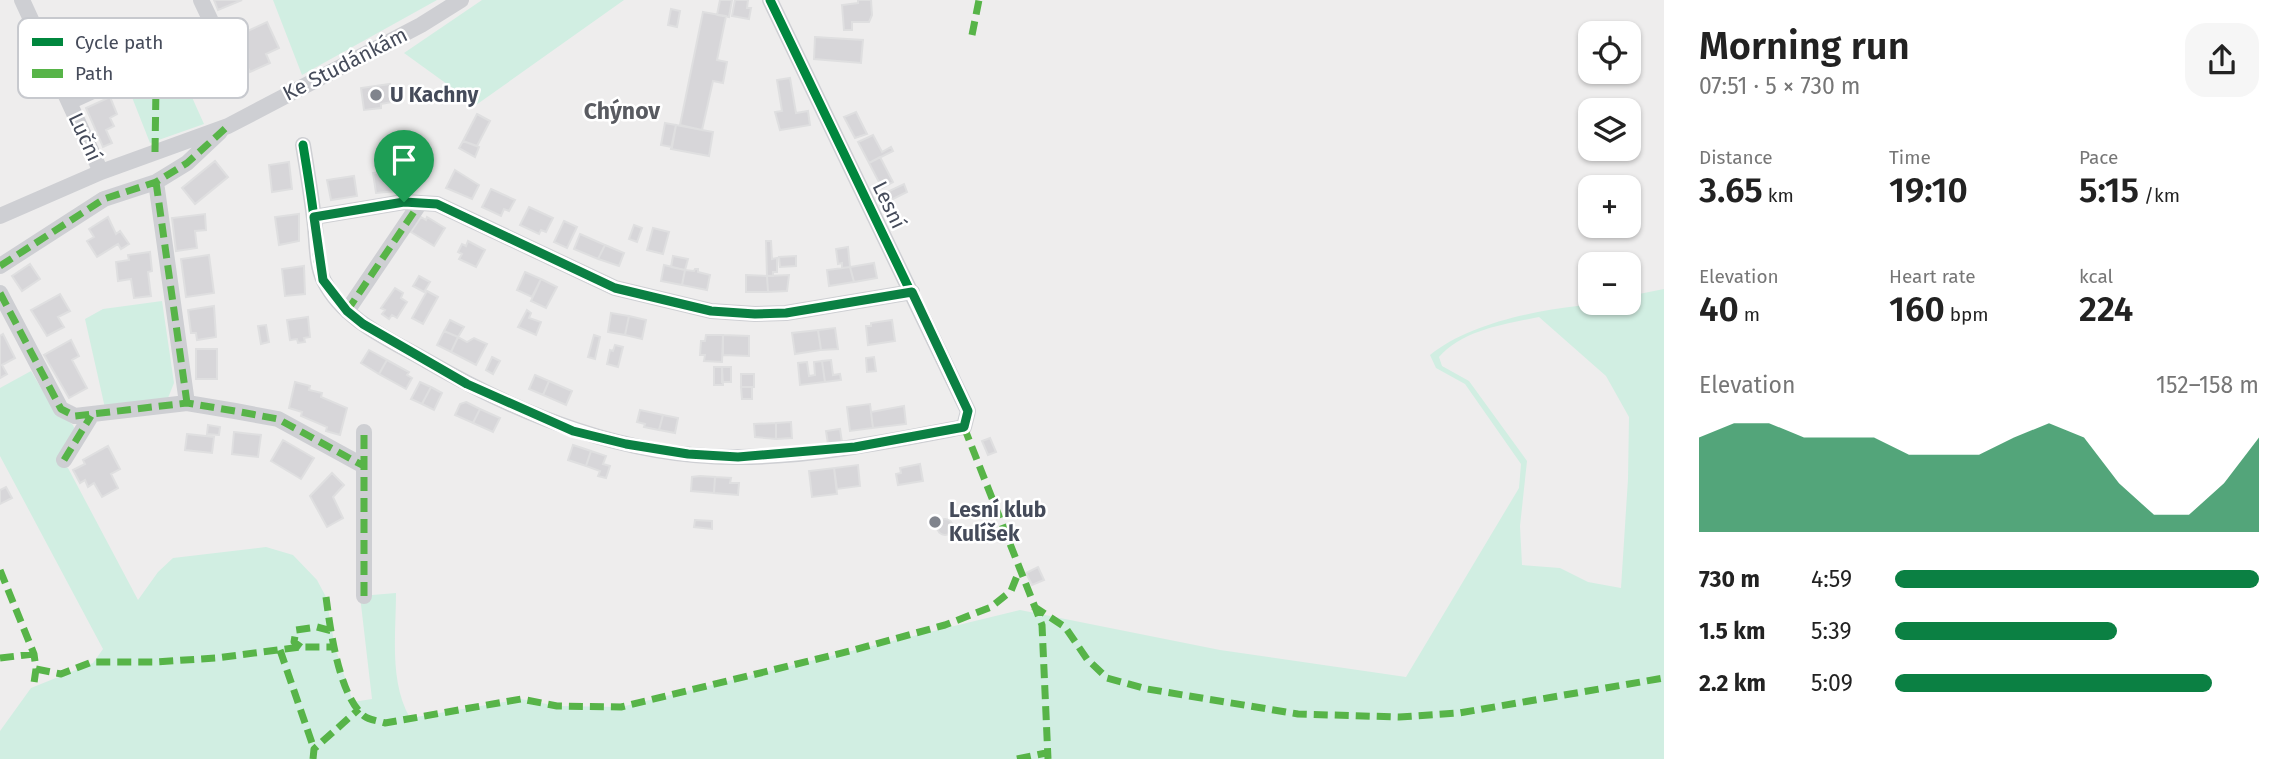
<!DOCTYPE html>
<html lang="en">
<head>
<meta charset="utf-8">
<style>
  body { margin:0; font-family:"Fira Sans",sans-serif; background:#f6f6f6; color:#222; height:100vh; display:flex; flex-direction:column; font-size:26px; white-space:nowrap }
  * { box-sizing:border-box; margin:0 }
  p { font-size:23px; color:#767676 }
  .icon { flex:none; width:38px; height:38px; fill:none; stroke:currentColor; stroke-width:2; stroke-linecap:round; stroke-linejoin:round }
  .map { position:relative; flex:1; overflow:hidden }
  .details { display:flex; flex-direction:column; background:#fff; width:630px }
  .details>* { flex:none }
  .buttons { position:absolute; left:1578px; top:21px; display:grid; gap:14px }
  .buttons a { display:grid; place-items:center; width:63px; height:63px; border-radius:14px; background:#fff; box-shadow:0 2px 5px #0004; font-size:35px }
  .pin { position:absolute; display:grid; place-items:center; width:60px; height:60px; color:#fff; margin:-72px -30px; border-radius:50% 50% 50% 0; rotate:-45deg; box-shadow:0 0 7px #0007 }
  .pin .icon { rotate:45deg }
  .round { display:grid; place-items:center; flex:none; width:74px; height:74px; border-radius:21px; background:#f6f6f6 }
  .head { display:flex; align-items:center; justify-content:space-between; height:119px; padding:0 35px }
  h1 { font-size:38px; font-weight:600; line-height:52px }
  .figures { display:grid; grid-template-columns:repeat(3,1fr); gap:10px; height:119px; padding:7px 35px }
  .figures div { display:grid; align-content:center }
  .figures b { font-size:35px; font-weight:600 }
  .figures small { font-size:19px; font-weight:400 }
  .figures p { font-size:19px }
  .chart { height:196px; padding:14px 35px }
  .chart p { display:flex; justify-content:space-between }
  .chart svg { width:100%; height:126px; margin-top:7px; fill:#0b8043; opacity:.7 }
  ul { padding:0 35px; list-style:none; font-size:23px }
  li { display:grid; grid-template-columns:112px 84px 1fr; align-items:center; height:52px }
  li i { height:18px; border-radius:9px; background:#0b8043 }
  main { display:flex; flex:1; min-height:0 }
  .map>svg:first-child { display:block }
  .green { fill:#d1eee2; fill-rule:evenodd }
  .building { fill:#d7d6d9; stroke:#dfdfe0; stroke-width:2 }
  .lines { fill:none; stroke-linecap:round; stroke-linejoin:round }
  .minor { stroke:#cecfd3; stroke-width:16 }
  .quiet { stroke:#57b448; stroke-width:7; stroke-dasharray:14 7; stroke-linecap:butt }
  .cycleway-casing { stroke:#fff; stroke-width:13 }
  .cycleway { stroke:#00873e; stroke-width:9 }
  .route-casing { stroke:#fff; stroke-width:14 }
  .route { stroke:#0b8043; stroke-width:9 }
  .poi-dot { fill:#80848d; stroke:#fff; stroke-width:2.5 }
  .labels { text-anchor:middle; dominant-baseline:central; stroke-width:5; stroke-linejoin:round; paint-order:stroke }
  .street-label { font-size:21px; fill:#454b5a; stroke:#fff }
  .poi-label { font-size:21px; font-weight:bold; fill:#454b5a; stroke:#fff; text-anchor:start }
  .neighbourhood-label { font-size:23px; font-weight:bold; fill:#595b61; stroke:#fff }
  .key { fill:#fff; stroke:#c7c9ce; stroke-width:2 }
  .key-label { font-size:19px; fill:#454b5a }
</style>
</head>
<body>
<main>
<div class="map">
<svg width="1664" height="759" viewBox="0 0 1664 759">
  <rect width="100%" height="100%" fill="#eeeded"/>
  <path class="green" d="M273,0H437L302,75Z
    M482,0H624L476,105L404,53Z
    M173,55L204,124L150,143L124,77Z
    M1664,289V759H0V731L31,688L93,663L103,649L0,456V388L31,371L54,410L73,425L75,430L62,465L68,468L138,600L158,572L173,558L266,547L293,555L317,580L326,597L335,647L353,702L372,699L360,596L396,593C396,634 389,681 410,718L521,699L557,706L621,707L1020,610L1220,650L1406,677L1519,488L1521,464L1465,384L1436,368L1430,355C1476,317 1570,303 1629,303V296ZM1539,317L1606,376L1629,417L1628,479L1621,588L1588,582L1560,568L1522,565L1520,526L1527,461L1469,381L1442,366L1439,357C1463,330 1505,324 1539,317Z
    M162,301L174,383L168,398L105,408L85,319L103,309Z"/>
  <path class="building" d="M214,0H242L218,10Z
    M720,0H732L729,17L717,15Z
    M735,0H748L747,8H751L749,19L732,16Z
    M858,0H871L872,15L869,22H852V30H844L842,5L858,3Z
    M671,9L680,11L677,27L668,25Z
    M703,12L726,16L717,60L727,62L723,83L713,81L702,130L680,125Z
    M267,22L279,48L266,54L270,63L250,72L246,64L243,66L231,39Z
    M815,37L863,40L861,63L814,59Z
    M790,78L796,113L808,111L810,125L780,130L775,112L782,111L777,80Z
    M390,84L392,102L381,104V108L364,110L361,88Z
    M110,97L117,114L110,118L114,126L106,130L112,143L103,147L86,108Z
    M856,112L867,134L855,138L844,117Z
    M477,114L490,121L477,146L463,141Z
    M665,123L676,125L672,147L661,145Z
    M676,125L713,132L709,156L671,149Z
    M873,135L882,152L891,147L893,151L869,163L858,142Z
    M463,141L479,147L475,157L459,148Z
    M880,157L893,182L882,188L869,163Z
    M215,161L228,177L195,204L182,188Z
    M289,162L292,189L272,192L269,165Z
    M455,170L479,185L472,199L446,188Z
    M394,171L397,191L376,193L373,173Z
    M354,176L357,196L331,200L327,180Z
    M904,184L907,192L891,200L885,193Z
    M491,189L515,200L509,211L504,209L501,216L482,207Z
    M529,207L553,218L546,232L541,230L539,234L520,225Z
    M205,214L206,230L195,231L197,248L176,251L172,218Z
    M299,214V241L279,245L275,217Z
    M108,217L116,234L120,231L129,244L121,249L118,244L97,257L87,241L94,237L89,229Z
    M421,217L426,220L427,217L445,228L434,246L411,232Z
    M564,221L577,227L567,248L554,242Z
    M634,225L642,228L637,242L629,239Z
    M653,228L669,232L663,254L647,250Z
    M580,234L605,245L598,259L574,249Z
    M468,241L485,250L476,267L459,259L462,254L458,252L462,244L466,246Z
    M766,241H771L772,259L777,258V272H773V276H767Z
    M605,245L624,253L619,266L598,259Z
    M848,247L850,267L842,268V263L838,264L836,249Z
    M150,252L152,271L148,272L151,296L134,298L131,279L118,281L116,262L129,260L128,255Z
    M209,255L214,293L186,297L181,259Z
    M673,256L688,259L685,270L671,267Z
    M796,256V266L780,267L779,257Z
    M874,263L877,278L854,282L850,267Z
    M30,264L40,279L22,291L12,276Z
    M664,265L685,270L682,285L661,281Z
    M304,266L305,294L285,296L282,269Z
    M850,267L854,282L829,286L827,270Z
    M695,269H698V272L710,275L707,290L682,285L685,270L694,271Z
    M525,272L541,279L532,297L517,290Z
    M746,275L767,276L768,292H746Z
    M789,275L787,291L768,292L767,276Z
    M419,276L430,282L424,292L413,286Z
    M541,279L557,287L546,308L531,301Z
    M395,288L403,293L401,298L407,302L397,318L392,315L389,319L382,314L385,310L381,308Z
    M427,291L438,297L423,324L412,318Z
    M60,294L70,311L58,317L64,327L47,336L31,310Z
    M214,306L216,337L197,340L196,333H191L188,310Z
    M527,310L531,313L529,318L541,322L536,335L518,327Z
    M611,313L629,316L625,335L608,332Z
    M629,316L646,320L642,339L625,335Z
    M308,317L310,337L304,338L305,342L298,343L297,339L290,340L287,320Z
    M450,320L464,327L458,337L444,331Z
    M892,320L895,341L868,345L866,326H871V323Z
    M266,325L269,342L261,344L258,326Z
    M835,328L838,349L821,350L818,330Z
    M818,330L821,350L795,354L792,333Z
    M444,331L458,337L451,352L437,345Z
    M3,334L15,358L2,365L7,374L0,378V336Z
    M594,335L600,337L595,359L588,357Z
    M706,335H723L722,362L704,361L705,355H700L701,341H705Z
    M723,335L749,336V356L723,355Z
    M458,337L467,342L474,338L487,344L476,365L451,352Z
    M71,340L79,356L72,360L87,388L69,398L44,355Z
    M615,345L623,347L618,367L607,364L610,350L613,351Z
    M196,349H217V379H196Z
    M369,350L387,360L379,374L361,363Z
    M492,357L500,361L493,374L486,370Z
    M874,357L876,371L867,372L866,358Z
    M387,360L409,372L407,375L412,378L406,389L379,374Z
    M831,360L833,375L840,374L841,380L825,382L822,361Z
    M822,361L825,382L800,385L798,363L807,362L809,376L815,375L814,362Z
    M714,367H722L723,385H714Z
    M722,367H731V382H722Z
    M741,374H754V387H741Z
    M535,375L549,381L543,395L529,389Z
    M549,381L572,391L566,405L543,395Z
    M295,382L310,386L309,390L322,393L321,397L347,408L340,435L326,431L327,427L301,416L302,412L289,408Z
    M420,382L431,387L422,404L411,399Z
    M431,387L442,393L434,410L422,404Z
    M741,387H752V399H742Z
    M466,402L480,409L473,423L455,415L460,404Z
    M870,404L873,428L850,431L847,407Z
    M904,406L906,424L873,428L871,412Z
    M480,409L500,418L493,432L473,423Z
    M640,410L663,415L659,430L644,427L645,424L637,422Z
    M663,415L678,418L675,433L659,430Z
    M791,422L792,438L776,439V423Z
    M776,423V439L755,437L754,424Z
    M208,425L220,427L219,435L207,434Z
    M840,429L842,442L828,444L826,431Z
    M234,432L261,435L258,457L232,454Z
    M187,434L214,437L212,453L185,450Z
    M990,438L996,452L988,455L982,441Z
    M283,440L314,458L301,479L271,461Z
    M573,445L591,451L586,466L568,460Z
    M108,446L120,469L111,474L118,488L102,497L94,483L88,487L85,480L80,483L73,470L85,464L83,460Z
    M591,451L606,456L603,464L610,466L606,478L598,476L600,471L586,466Z
    M920,464L923,481L898,485L896,474L901,473L900,468Z
    M858,465L860,486L837,489L834,468Z
    M834,468L837,494L812,497L809,471Z
    M332,473L344,485L333,497L343,518L327,527L310,496Z
    M700,476L715,477L714,493L691,491L692,477Z
    M715,477L731,478L730,483H739L738,495L714,493Z
    M6,487L12,498L0,504V490Z
    M937 527a8 8 0 1 1 16 0a8 8 0 1 1-16 0Z
    M695,520L712,521V529L694,527Z
    M1038,567L1044,580L1032,585L1026,573Z"/>
  <g class="lines">
    <path class="minor" d="M22,0L101,172
      M69,102L217,34L201,0
      M303,145C307,169 311,194 314,218C317,237 315,263 324,281C344,321 391,340 427,361C522,416 627,458 738,457C813,457 891,441 964,427L968,411L770,0
      M156,182L187,403
      M0,216L101,172L228,126L421,25L461,0
      M314,217L404,202L437,204L615,288L711,311L755,314L786,313L912,292
      M0,266L104,199L156,182L187,163L220,132
      M0,293L61,409L75,416L187,403L235,411L278,419L362,465
      M347,311L420,203
      M64,460L91,416
      M364,596V432"/>
    <path class="quiet" d="M972,35L979,0
      M155,152L156,86L167,57
      M156,182L187,403
      M0,266L104,199L156,182L187,163L228,126
      M0,293L61,409L75,416L187,403L235,411L278,419L362,465
      M347,311L420,203
      M964,427L1042,625L1048,759
      M64,460L91,416
      M0,570L34,654L36,669L34,683
      M364,596V432
      M326,597C330,628 339,696 364,716C369,720 379,721 385,723L521,699L557,706L621,707L850,651L945,625L991,607L1011,591L1019,571
      M1033,606L1065,627L1087,659L1107,678L1147,689L1298,714L1399,717L1459,713L1664,678
      M301,647L294,642L296,630L317,627L332,631
      M280,650L314,749
      M0,658L34,654
      M36,669L61,674L92,662H154L216,658L301,647H335
      M313,759L314,749L359,709
      M1017,759L1046,753"/>
    <defs>
      <path id="cycleway" d="M303,145C307,169 311,194 314,218C317,237 315,263 324,281C344,321 391,340 427,361C522,416 627,458 738,457C813,457 891,441 964,427L968,411L770,0
        M314,217L404,202L437,204L615,288L711,311L755,314L786,313L912,292"/>
    </defs>
    <use href="#cycleway" class="cycleway-casing"/>
    <use href="#cycleway" class="cycleway"/>
  </g>
  <g class="lines">
    <defs>
      <path id="route" d="M404,202L437,204L615,288L711,311L755,314L786,313L912,292L968,411L964,427L855,447L738,457L688,454L626,444L573,431L467,384L363,324L347,311L323,280L314,217Z"/>
    </defs>
    <use href="#route" class="route-casing"/>
    <use href="#route" class="route"/>
  </g>
  <g class="poi-dot">
    <circle cx="376" cy="95" r="7"/>
    <circle cx="935" cy="522" r="7"/>
  </g>
  <g class="labels">
    <g class="street-label">
      <text transform="translate(345 64) rotate(-27)">Ke Studánkám</text>
      <text transform="translate(85 137) rotate(65)">Luční</text>
      <text transform="translate(889 205) rotate(64)">Lesní</text>
    </g>
    <g class="poi-label">
      <text x="390" y="95">U Kachny</text>
      <text x="949" y="510">Lesní klub<tspan x="949" dy="24">Kulíšek</tspan></text>
    </g>
    <g class="neighbourhood-label">
      <text x="622" y="111">Chýnov</text>
    </g>
  </g>
  <rect x="18" y="18" width="230" height="80" rx="10" class="key"/>
  <rect x="32" y="38" width="31" height="8" fill="#00873e"/>
  <rect x="32" y="69" width="31" height="9" fill="#57b448"/>
  <g class="key-label">
    <text x="75" y="49">Cycle path</text>
    <text x="75" y="80">Path</text>
  </g>
</svg>
<div class="buttons">
<a><svg class="icon" aria-label="locate" viewBox="0 0 24 24"><circle cx="12" cy="12" r="6"/><path d="M12 2v4M12 18v4M2 12h4M18 12h4"/></svg></a>
<a><svg class="icon" aria-label="layers" viewBox="0 0 24 24"><path d="M12 4l9 5-9 5-9-5zM3 14l9 5 9-5"/></svg></a>
<a>+</a>
<a>−</a>
</div>
<div class="pin" style="left:404px;top:202px;background:#1e9e55"><svg class="icon" aria-label="arrive" viewBox="0 0 24 24"><path d="M6 21V4h12l-3 4 3 4H6"/></svg></div>
</div>
<section class="details">
<div class="head"><div><h1>Morning run</h1><p>07:51 · 5 × 730 m</p></div><a class="round"><svg class="icon" aria-label="share" viewBox="0 0 24 24"><path d="M12 15V3M7 8l5-5 5 5M5 13v7h14v-7"/></svg></a></div>
<div class="figures">
<div><p>Distance</p><b>3.65<small> km</small></b></div>
<div><p>Time</p><b>19:10</b></div>
<div><p>Pace</p><b>5:15<small> /km</small></b></div>
</div>
<div class="figures">
<div><p>Elevation</p><b>40<small> m</small></b></div>
<div><p>Heart rate</p><b>160<small> bpm</small></b></div>
<div><p>kcal</p><b>224</b></div>
</div>
<div class="chart"><p><span>Elevation</span>152–158 m</p>
<svg viewBox="0 0 160 44" preserveAspectRatio="none"><path d="M0 44V11L10 6L20 6L30 11L40 11L50 11L60 17L70 17L80 17L90 11L100 6L110 11L120 27L130 38L140 38L150 27L160 11V44z"/></svg>
</div>
<ul>
<li><b>730 m</b>4:59<i style="width:100%"></i></li>
<li><b>1.5 km</b>5:39<i style="width:61%"></i></li>
<li><b>2.2 km</b>5:09<i style="width:87%"></i></li>
</ul>
</section>
</main>
</body>
</html>
